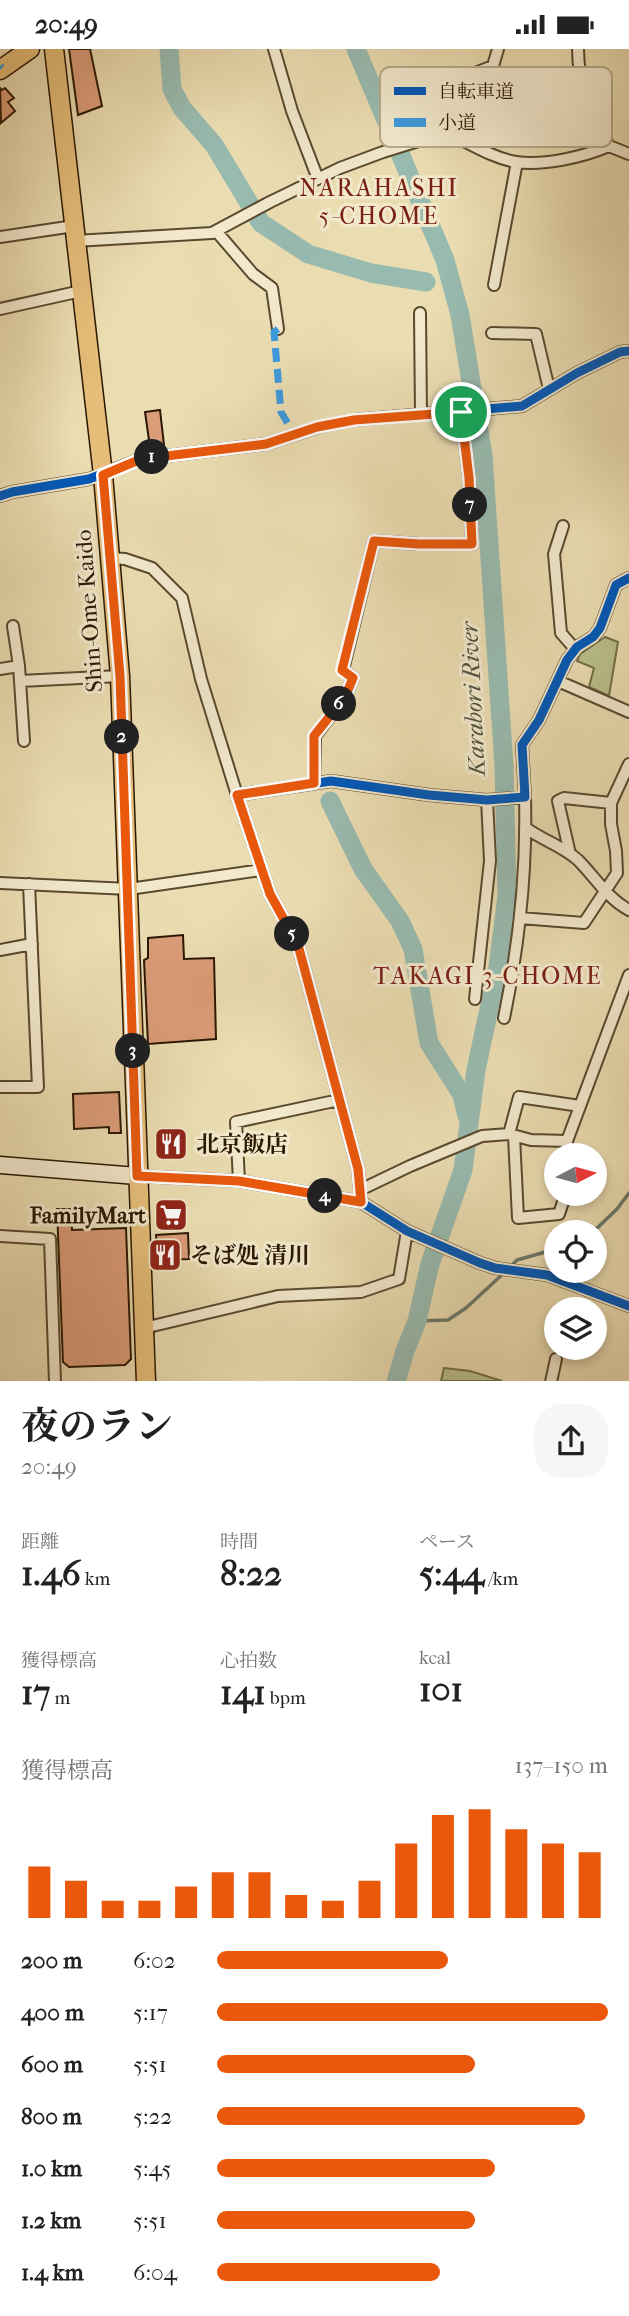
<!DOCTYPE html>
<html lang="ja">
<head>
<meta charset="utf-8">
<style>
  body { margin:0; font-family:"IM FELL French Canon","Noto Serif JP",serif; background:#f6f6f6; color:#222; height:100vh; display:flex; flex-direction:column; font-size:26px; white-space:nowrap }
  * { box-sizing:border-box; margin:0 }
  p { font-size:23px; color:#767676 }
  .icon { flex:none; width:38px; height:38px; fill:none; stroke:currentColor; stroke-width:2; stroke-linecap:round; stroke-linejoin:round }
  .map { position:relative; height:1332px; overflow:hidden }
  .sheet { display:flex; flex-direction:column; background:#fff; flex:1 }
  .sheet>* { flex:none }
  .needle { width:46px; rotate:84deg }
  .fabs { position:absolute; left:544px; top:1094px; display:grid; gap:14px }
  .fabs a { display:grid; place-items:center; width:63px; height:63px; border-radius:50%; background:#fff; box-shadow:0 4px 10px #0003; font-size:35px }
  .pin { position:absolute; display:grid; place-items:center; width:60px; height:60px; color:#fff; margin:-30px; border:4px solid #fff; border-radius:50%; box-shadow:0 2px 7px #0007 }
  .km { position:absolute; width:35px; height:35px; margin:-18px; border-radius:50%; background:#222; color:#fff; font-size:19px; line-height:35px; text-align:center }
  .round { display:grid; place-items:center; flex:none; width:74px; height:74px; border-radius:28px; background:#f6f6f6 }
  .headline { display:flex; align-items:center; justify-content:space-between; height:119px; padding:0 21px }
  h1 { font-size:38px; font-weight:700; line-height:52px }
  .metrics { display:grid; grid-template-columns:repeat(3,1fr); gap:10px; height:119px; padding:7px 21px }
  .metrics div { display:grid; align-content:center }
  .metrics b { font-size:35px; font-weight:700 }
  .metrics small { font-size:19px; font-weight:400 }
  .metrics p { font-size:19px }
  .chart { height:196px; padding:14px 21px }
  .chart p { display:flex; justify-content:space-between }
  .chart svg { width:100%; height:126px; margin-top:7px; stroke:#ea580c; stroke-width:6 }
  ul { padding:0 21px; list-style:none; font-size:23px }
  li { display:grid; grid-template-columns:112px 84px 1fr; align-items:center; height:52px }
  li i { height:18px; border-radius:9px; background:#ea580c }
  .status { display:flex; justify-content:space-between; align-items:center; height:49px; padding:0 35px; background:#fff; direction:ltr }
  .status svg { height:19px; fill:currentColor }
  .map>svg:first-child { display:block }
  .green { fill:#b9c08b; stroke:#726c47; stroke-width:2 }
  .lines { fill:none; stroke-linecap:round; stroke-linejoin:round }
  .stream { stroke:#6c7a6b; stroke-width:3.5 }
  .river { stroke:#98bbb0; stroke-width:19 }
  .building { fill:#db9c78; stroke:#2a1803; stroke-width:2 }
  .street-casing { stroke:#5a492f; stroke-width:14 }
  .secondary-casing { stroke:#2a1803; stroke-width:19 }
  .primary-casing { stroke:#2a1803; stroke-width:21 }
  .street { stroke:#f2e9cd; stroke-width:10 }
  .secondary { stroke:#f2e9cd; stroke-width:16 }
  .primary { stroke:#e6be79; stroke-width:18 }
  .quiet { stroke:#3d9add; stroke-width:7; stroke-dasharray:14 7; stroke-linecap:butt }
  .cycleway-casing { stroke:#f2e9cd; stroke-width:13 }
  .cycleway { stroke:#0057b8; stroke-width:9 }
  .route-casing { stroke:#fff; stroke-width:14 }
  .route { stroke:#ea580c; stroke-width:9 }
  .labels { text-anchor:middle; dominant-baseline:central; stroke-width:6; stroke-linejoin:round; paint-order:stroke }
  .street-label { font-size:23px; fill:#2a1803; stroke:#f2e9cd }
  .poi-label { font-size:23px; font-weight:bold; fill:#2a1803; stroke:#f2e9cd; text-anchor:start }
  .neighbourhood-label { font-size:24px; letter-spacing:2px; fill:#7a1f14; stroke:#f2e9cd }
  .water-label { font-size:24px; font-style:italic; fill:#505140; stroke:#f2e9cd }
  .key { fill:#f2e9cd; stroke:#b6aa90; stroke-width:2 }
  .key-label { font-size:19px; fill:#2a1803 }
</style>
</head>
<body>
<div class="status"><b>20:49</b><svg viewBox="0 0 49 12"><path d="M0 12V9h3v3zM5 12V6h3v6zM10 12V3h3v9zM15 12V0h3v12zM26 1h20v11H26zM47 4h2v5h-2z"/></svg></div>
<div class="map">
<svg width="629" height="1333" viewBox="0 0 629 1333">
  <rect width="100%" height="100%" fill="#ebddb2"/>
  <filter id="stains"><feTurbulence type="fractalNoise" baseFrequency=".00286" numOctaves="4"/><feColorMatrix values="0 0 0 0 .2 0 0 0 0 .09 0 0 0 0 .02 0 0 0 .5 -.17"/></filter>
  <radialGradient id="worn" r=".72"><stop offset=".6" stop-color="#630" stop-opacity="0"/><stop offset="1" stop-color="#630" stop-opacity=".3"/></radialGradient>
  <path class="green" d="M605,588L618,593L609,647L589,638L594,619L577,612L580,605Z
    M444,1319L470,1322L502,1332H441Z"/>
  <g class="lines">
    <path class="stream" d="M593,1183L617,1160L629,1144
      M510,1218L517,1211L556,1200
      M417,1272L448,1271L466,1259L505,1223"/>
    <path class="river" d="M169,0L172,40L182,59L214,96L261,174L308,205L371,224L426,233
      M356,0L445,211L460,266L483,406L504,717L507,847L498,918L476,1021L463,1121L430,1215L417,1272L405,1302L396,1333
      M330,752L363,820L400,872L413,900L429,994L462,1046L467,1067"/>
  </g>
  <path class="building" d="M69,0H90L102,57L78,66Z
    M0,39L2,41L5,39L14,49L8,53L15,62L1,74Z
    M160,361L164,396L150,398L145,363Z
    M183,886L184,910L214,909L216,990L148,995L144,911L148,909V889Z
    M119,1043L121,1084H109V1078L74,1080L73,1045Z
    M57,1160H71L72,1181L126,1179L131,1310L125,1316L69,1318L63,1313Z
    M188,1184L189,1210L158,1211L156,1186Z"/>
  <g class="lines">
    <defs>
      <path id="street" d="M274,0L292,62L318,130
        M578,0C578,36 592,66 609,97L629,105
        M441,85H450C471,95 493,109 516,113C544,117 583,108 609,97
        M216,182L253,225L272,239L278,280
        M0,188L74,177
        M75,192L212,184L270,153L340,119L383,103L441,85L452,61L455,32L493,17L498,0
        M494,236L517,113
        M0,260L81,242
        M420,264L421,366
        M492,284L536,285L549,340
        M0,447L12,443L89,430L141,410L266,395L318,378L354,371L522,357L577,324L620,303L629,302
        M563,477L554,505L561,584L575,600
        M110,509L125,510L152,519L182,549L201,630L237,746
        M629,529L616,536L600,579L593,588L577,598L567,611L539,671L522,696L525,748L487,751L429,746L331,732L237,746L270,845L298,896L358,1120L361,1153L407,1182L480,1214L495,1219L547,1226L629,1257
        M13,577L19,617
        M0,620L19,617L24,692
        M20,632L120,627
        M558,632L629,663
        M314,734L315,687L345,648L353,629L343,621L374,492L419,495H472L469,429L461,363
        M526,779C542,791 563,797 578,811C595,828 607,849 629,861
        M570,805L558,752L564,749L611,754
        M0,834L129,840L261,821
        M520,869L584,874L617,824L616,802L611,775V754L629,715
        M0,901L32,895
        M475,950L490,812L487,751
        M504,969C519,896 527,822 525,748
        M0,1038H38L29,835
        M509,1085L519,1048L580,1057
        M514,1087L518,1169L559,1165L566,1144
        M567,1106V1092
        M137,1127L239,1132L361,1153
        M239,1132L236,1073L339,1051
        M360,1141L410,1117L482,1087L509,1085L531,1091L567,1092L629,926
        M0,1187L50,1190L55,1333
        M144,1279L278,1247L361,1243L399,1230L407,1182
        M551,1333L556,1310"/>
      <path id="secondary" d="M0,1116L137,1127"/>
      <path id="primary" d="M54,0L103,426L120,627L146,1333
        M0,21L30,0"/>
    </defs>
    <use href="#street" class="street-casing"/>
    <use href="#secondary" class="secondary-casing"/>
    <use href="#primary" class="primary-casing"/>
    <use href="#street" class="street"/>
    <use href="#secondary" class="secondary"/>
    <use href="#primary" class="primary"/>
    <path class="quiet" d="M0,17L2,19
      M278,280L274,283L281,363L295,386"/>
    <defs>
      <path id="cycleway" d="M0,447L12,443L89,430L141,410L266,395L318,378L354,371L522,357L577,324L620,303L629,302
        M629,529L616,536L600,579L593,588L577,598L567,611L539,671L522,696L525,748L487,751L429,746L331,732L237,746L270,845L298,896L358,1120L361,1153L407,1182L480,1214L495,1219L547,1226L629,1257"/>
    </defs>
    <use href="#cycleway" class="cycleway-casing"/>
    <use href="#cycleway" class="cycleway"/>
  </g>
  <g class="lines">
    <defs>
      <path id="route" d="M461,363L469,429L472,495H419L374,492L342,621L353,629L345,648L314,687V734L237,746L270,845L298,896L358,1120L361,1153L239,1132L137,1127L120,627L103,426L141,410L266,395L317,378L354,371Z"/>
    </defs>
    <use href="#route" class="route-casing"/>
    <use href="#route" class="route"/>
  </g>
  <defs>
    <symbol id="restaurant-square" viewBox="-11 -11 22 22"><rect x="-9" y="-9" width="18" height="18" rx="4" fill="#8f2418" stroke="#f2e9cd"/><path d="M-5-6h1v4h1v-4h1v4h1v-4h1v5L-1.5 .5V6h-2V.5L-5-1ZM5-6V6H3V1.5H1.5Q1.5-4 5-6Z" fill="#fff"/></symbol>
    <symbol id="supermarket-square" viewBox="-11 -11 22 22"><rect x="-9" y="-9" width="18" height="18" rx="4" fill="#8f2418" stroke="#f2e9cd"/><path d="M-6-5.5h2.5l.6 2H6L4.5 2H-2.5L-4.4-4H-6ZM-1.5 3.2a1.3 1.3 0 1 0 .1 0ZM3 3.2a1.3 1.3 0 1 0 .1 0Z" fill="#fff"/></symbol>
  </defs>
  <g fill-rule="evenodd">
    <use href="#restaurant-square" x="152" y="1076" width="38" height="38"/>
    <use href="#supermarket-square" x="152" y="1147" width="38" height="38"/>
    <use href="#restaurant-square" x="146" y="1187" width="38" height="38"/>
  </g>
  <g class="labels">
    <g class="street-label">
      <text transform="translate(89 562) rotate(-94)">Shin-Ome Kaido</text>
    </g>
    <g class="poi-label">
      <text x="196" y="1095">北京飯店</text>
      <text x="146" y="1166" text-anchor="end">FamilyMart</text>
      <text x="190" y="1206">そば処 清川</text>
    </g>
    <g class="neighbourhood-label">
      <text x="379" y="139">NARAHASHI<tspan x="379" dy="28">5-CHOME</tspan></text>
      <text x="488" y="927">TAKAGI 3-CHOME</text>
    </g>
    <g class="water-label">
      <text transform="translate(473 650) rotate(-93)">Karabori River</text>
    </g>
  </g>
  <rect x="380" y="18" width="232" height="80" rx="10" class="key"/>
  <rect x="394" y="38" width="32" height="8" fill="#0057b8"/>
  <rect x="394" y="69" width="32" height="9" fill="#3d9add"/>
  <g class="key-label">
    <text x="438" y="49">自転車道</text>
    <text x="438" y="80">小道</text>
  </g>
  <rect width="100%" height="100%" filter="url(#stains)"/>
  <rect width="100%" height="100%" fill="url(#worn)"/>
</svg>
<div class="fabs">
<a><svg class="needle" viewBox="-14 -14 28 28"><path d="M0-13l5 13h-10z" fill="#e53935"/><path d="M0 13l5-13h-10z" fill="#767676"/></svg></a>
<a><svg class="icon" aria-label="locate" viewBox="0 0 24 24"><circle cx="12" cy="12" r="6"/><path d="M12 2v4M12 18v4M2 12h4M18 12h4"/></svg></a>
<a><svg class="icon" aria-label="layers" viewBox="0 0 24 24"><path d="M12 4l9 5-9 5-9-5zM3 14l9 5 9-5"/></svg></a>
</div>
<div class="pin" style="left:461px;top:363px;background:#1e9e55"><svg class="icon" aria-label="arrive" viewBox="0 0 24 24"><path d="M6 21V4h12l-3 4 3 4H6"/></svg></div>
<b class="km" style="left:152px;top:408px">1</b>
<b class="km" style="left:122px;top:688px">2</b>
<b class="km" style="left:133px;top:1002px">3</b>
<b class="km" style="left:325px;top:1147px">4</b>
<b class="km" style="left:292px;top:885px">5</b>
<b class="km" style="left:339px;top:655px">6</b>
<b class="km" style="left:470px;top:456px">7</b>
</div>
<section class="sheet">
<div class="headline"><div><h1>夜のラン</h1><p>20:49</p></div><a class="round"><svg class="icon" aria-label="share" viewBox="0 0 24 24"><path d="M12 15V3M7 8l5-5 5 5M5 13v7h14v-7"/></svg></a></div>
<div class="metrics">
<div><p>距離</p><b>1.46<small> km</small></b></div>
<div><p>時間</p><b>8:22</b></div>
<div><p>ペース</p><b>5:44<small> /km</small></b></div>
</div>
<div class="metrics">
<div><p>獲得標高</p><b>17<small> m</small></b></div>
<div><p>心拍数</p><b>141<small> bpm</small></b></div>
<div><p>kcal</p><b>101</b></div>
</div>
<div class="chart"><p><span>獲得標高</span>137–150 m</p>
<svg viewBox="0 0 160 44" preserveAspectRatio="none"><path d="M5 44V26M15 44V31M25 44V38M35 44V38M45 44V33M55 44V28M65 44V28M75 44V36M85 44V38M95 44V31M105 44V18M115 44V8M125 44V6M135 44V13M145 44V18M155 44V21"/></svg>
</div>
<ul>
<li><b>200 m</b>6:02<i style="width:59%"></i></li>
<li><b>400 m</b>5:17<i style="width:100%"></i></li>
<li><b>600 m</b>5:51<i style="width:66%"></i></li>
<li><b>800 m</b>5:22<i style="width:94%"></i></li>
<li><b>1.0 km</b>5:45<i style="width:71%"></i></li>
<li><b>1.2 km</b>5:51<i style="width:66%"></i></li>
<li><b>1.4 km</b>6:04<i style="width:57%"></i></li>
</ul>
</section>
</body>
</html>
